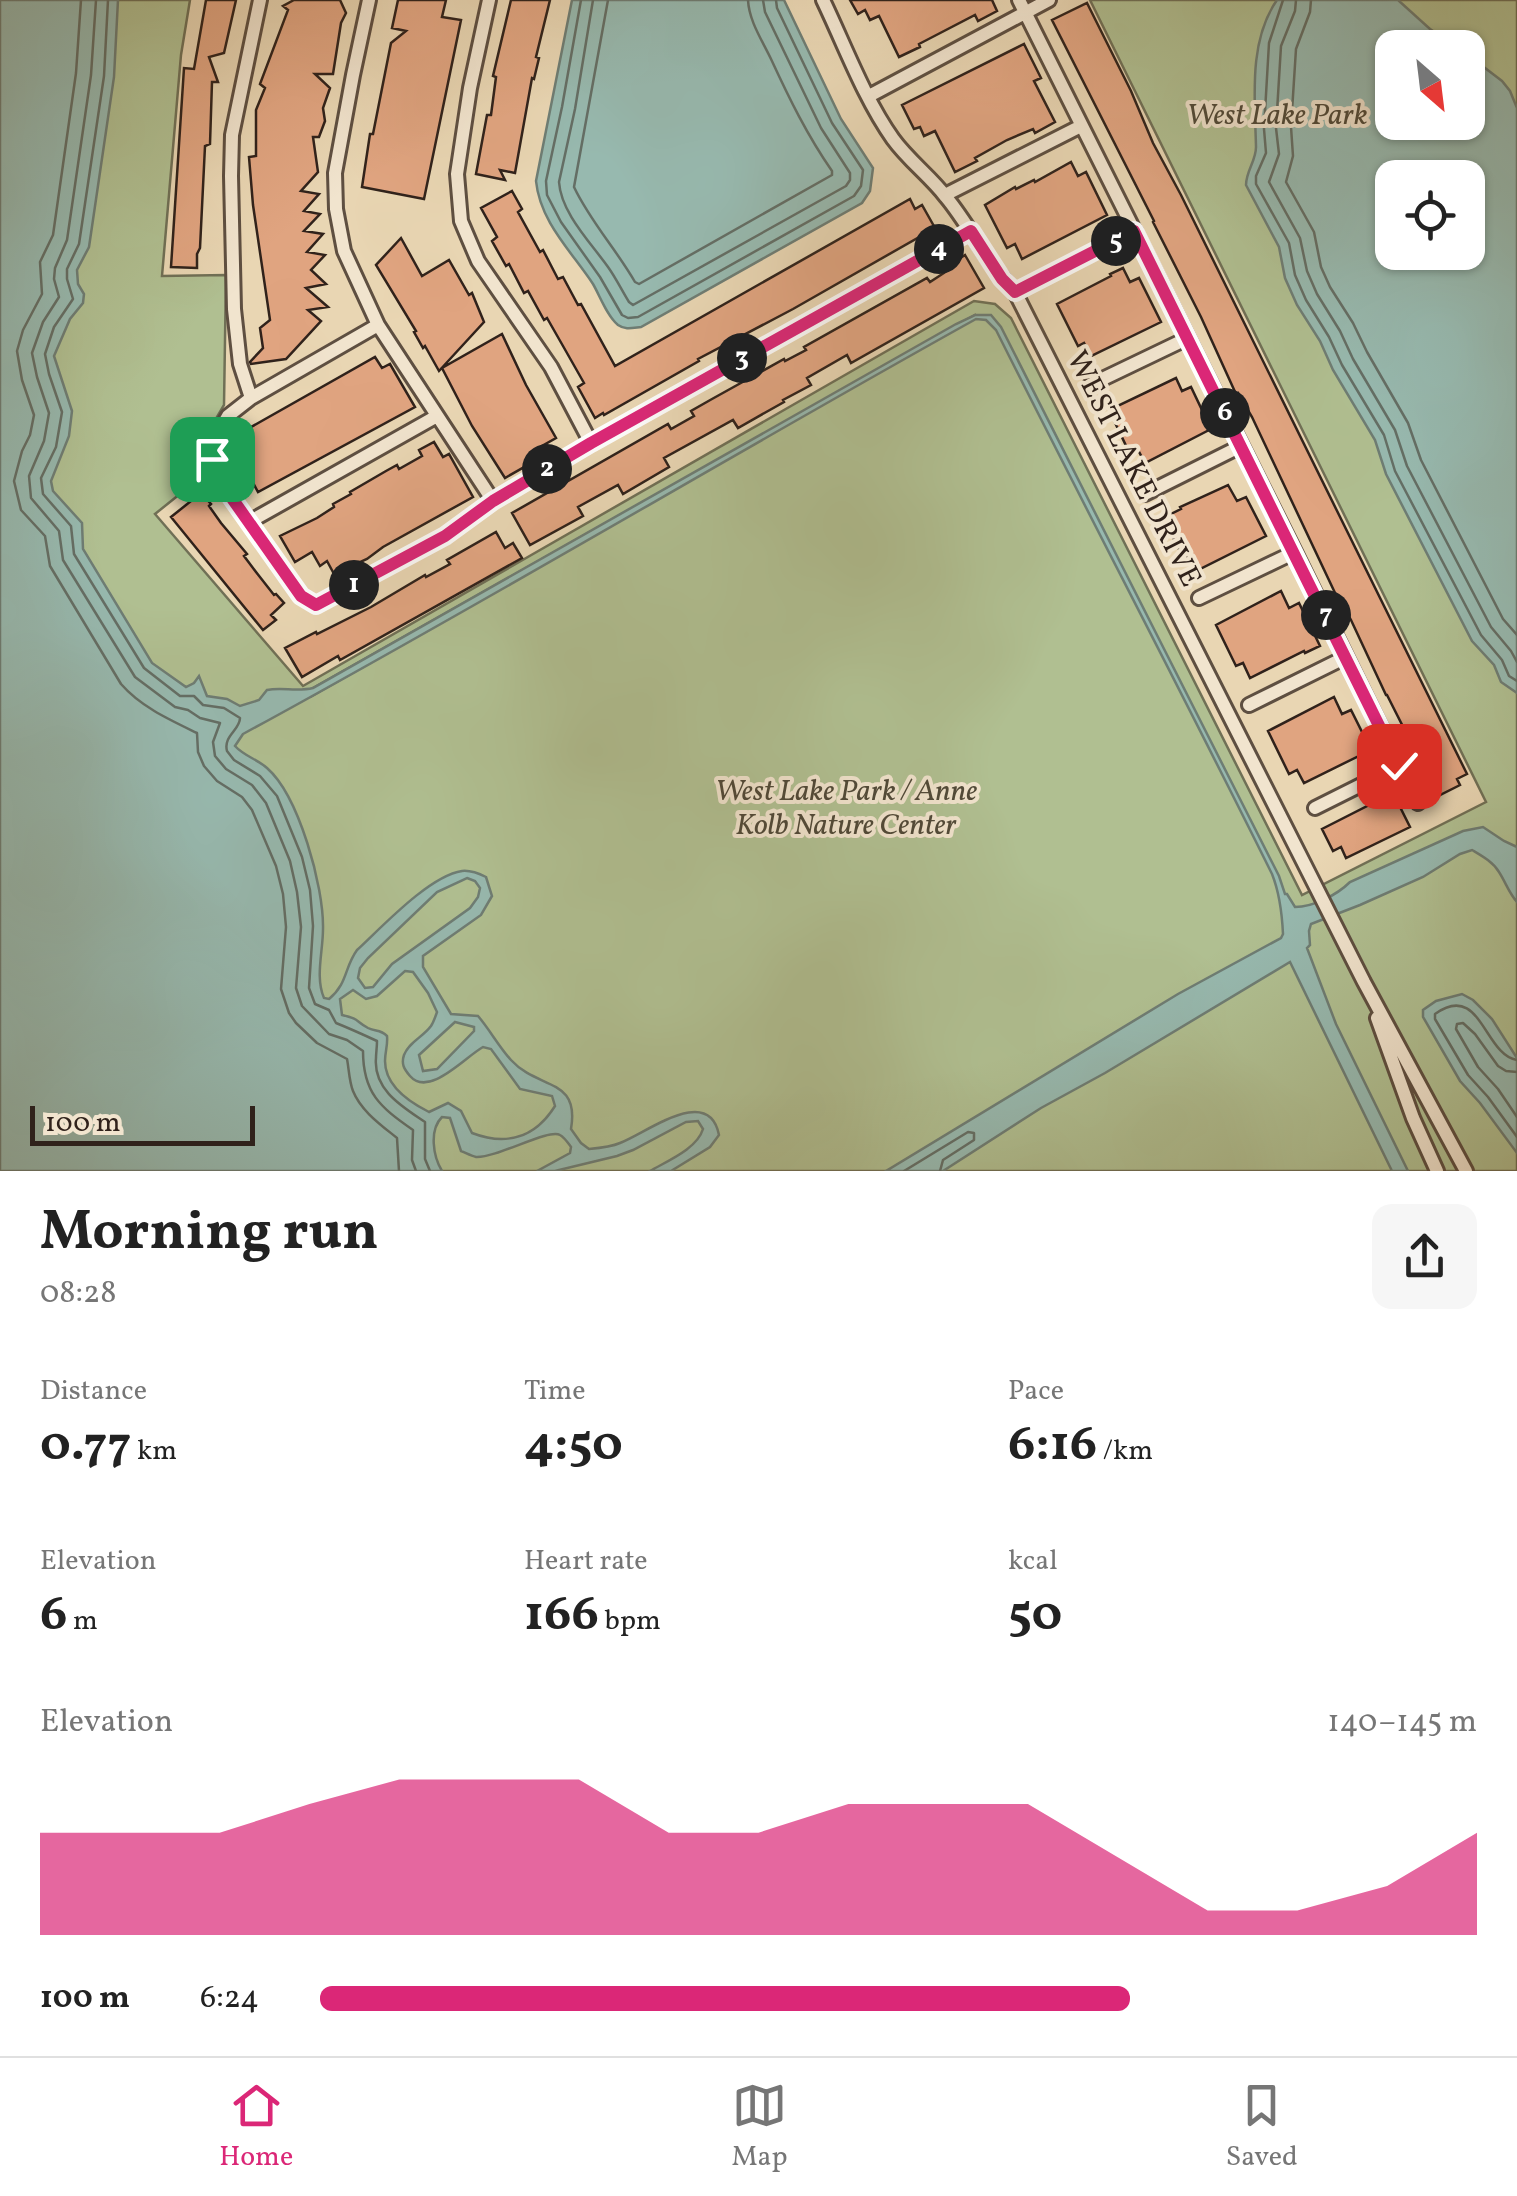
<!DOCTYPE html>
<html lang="en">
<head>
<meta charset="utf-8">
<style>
  body { margin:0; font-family:Vollkorn,serif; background:#f6f6f6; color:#222; height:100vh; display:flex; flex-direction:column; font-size:38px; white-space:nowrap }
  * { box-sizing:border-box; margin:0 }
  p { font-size:32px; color:#767676 }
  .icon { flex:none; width:55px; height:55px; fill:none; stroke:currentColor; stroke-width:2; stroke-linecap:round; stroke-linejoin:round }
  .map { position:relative; height:1171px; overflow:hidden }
  .panel { display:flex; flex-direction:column; background:#fff; flex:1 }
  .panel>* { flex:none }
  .needle { width:65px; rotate:152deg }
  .controls { position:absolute; left:1375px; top:30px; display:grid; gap:20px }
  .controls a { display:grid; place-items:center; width:110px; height:110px; border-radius:20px; background:#fff; box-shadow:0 2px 8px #0004; font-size:50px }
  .scale { position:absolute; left:30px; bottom:25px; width:225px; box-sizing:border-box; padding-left:10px; border:5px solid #30221b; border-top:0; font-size:28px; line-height:35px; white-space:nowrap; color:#30221b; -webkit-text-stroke:8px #f1e4ce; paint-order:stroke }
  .pin { position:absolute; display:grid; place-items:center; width:85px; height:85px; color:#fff; margin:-42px; border-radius:20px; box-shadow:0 5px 15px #0006 }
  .km { position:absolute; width:50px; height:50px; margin:-25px; border-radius:50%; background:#222; color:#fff; font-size:28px; line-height:50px; text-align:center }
  .round { display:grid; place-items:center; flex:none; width:105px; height:105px; border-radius:20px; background:#f6f6f6 }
  .headline { display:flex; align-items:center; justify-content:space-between; height:170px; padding:0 40px }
  h1 { font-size:55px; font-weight:700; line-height:75px }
  .metrics { display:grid; grid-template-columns:repeat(3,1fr); gap:15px; height:170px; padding:10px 40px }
  .metrics div { display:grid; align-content:center }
  .metrics b { font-size:50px; font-weight:700 }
  .metrics small { font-size:28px; font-weight:400 }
  .metrics p { font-size:28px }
  .chart { height:280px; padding:20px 40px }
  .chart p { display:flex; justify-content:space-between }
  .chart svg { width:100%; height:180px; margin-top:10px; fill:#db2777; opacity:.7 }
  ul { padding:0 40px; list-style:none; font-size:32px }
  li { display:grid; grid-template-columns:160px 120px 1fr; align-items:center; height:75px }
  li i { height:25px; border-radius:12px; background:#db2777 }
  .menu { display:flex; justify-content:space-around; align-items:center; height:140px; border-top:2px solid #e0e0e0; background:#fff; font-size:28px; color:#767676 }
  .menu a { display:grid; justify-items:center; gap:5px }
  .menu .active { color:#db2777 }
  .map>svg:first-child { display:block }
  .green { fill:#b0bf91; stroke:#707056; stroke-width:2.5; fill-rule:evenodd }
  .water { fill:#97b9af; stroke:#6e7d74; stroke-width:2.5; fill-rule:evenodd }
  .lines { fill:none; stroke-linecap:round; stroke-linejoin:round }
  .shore { stroke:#646e65; stroke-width:2.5 }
  .building { fill:#e0a480; stroke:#30221b; stroke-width:2.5 }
  .minor-casing { stroke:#5e4f41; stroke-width:18 }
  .minor { stroke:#f1e4ce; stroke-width:12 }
  .route-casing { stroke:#fff; stroke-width:20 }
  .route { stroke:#db2777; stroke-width:12 }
  .labels { text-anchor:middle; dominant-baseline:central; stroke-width:8; stroke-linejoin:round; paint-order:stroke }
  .park-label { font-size:30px; font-style:italic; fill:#504938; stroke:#f1e4ce }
  .street-label { font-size:30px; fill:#30221b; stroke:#f1e4ce }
</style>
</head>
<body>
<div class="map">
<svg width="1517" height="1171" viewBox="0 0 1517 1171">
  <rect width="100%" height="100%" fill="#e9d6b3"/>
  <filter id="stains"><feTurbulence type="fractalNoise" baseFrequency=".002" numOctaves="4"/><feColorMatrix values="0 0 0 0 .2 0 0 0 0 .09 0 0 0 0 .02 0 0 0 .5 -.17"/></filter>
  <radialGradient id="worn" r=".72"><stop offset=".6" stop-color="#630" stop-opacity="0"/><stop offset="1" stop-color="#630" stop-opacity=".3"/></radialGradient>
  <path class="green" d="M0,0H190L181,55L162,276L226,275L224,405L203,441L201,477L155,514L303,686L974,301L995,304L1011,318L1302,895L1486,802L1090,0H1517V1171H0ZM1392,48H1468V122H1392ZM1392,178H1468V252H1392ZM975,315L976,317L312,696L313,688Z"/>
  <path class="water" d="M0,0H118L114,77L89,247L77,270L78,284L84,294L83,303L70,319L54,356L72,411L69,436L51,481L53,491L82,523L83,549L152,663L186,687L194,683L199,676L207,696L227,699L240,706L259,700L267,690C282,687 297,692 313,688L956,324L975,315H991L1001,327L1279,876L1285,894H1287L1295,907C1313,907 1337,895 1350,882L1463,831L1483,827L1504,841L1517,847V902C1509,893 1506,883 1499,872C1493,862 1482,856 1472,850L1460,854L1423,877L1360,905L1311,924L1309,931L1310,945L1307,948L1336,1024L1408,1171H1392L1290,962L1105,1073L1041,1108L943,1171H886L1178,994L1281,938L1283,934C1282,913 1280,894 1272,874C1182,692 1087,512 996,330L986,320L976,319C731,455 490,600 243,734L235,746C244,756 257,759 267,768C299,796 324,887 323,929C323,952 315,977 324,998L329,999C348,983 344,968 357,950C382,927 429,876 462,871C471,870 478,873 486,877L492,896L481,915L423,956V967L451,1014L478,1016C490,1030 499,1047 511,1060C538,1090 580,1077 571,1129L581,1143L589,1149C600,1148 611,1147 620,1143C648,1132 709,1084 719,1135L710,1147L671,1171H650C667,1161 697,1149 703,1129L698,1121L686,1122L633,1150L617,1156L555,1171H537L570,1153L571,1147C568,1143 565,1138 560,1135C549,1128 497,1158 476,1157C471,1156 466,1153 461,1151L450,1118L442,1117C429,1130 433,1156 442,1171H0ZM467,878L475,881L480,888L478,897L470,908L392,964L373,987L365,988L358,978L360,968L368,958L437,892ZM405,971L413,972L428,993L437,1012C436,1015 433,1023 431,1026C423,1037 409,1042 404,1055C401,1064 404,1069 410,1076C429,1098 465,1057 483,1047L491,1049L520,1089L552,1096L555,1106C535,1138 506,1146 472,1133L461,1111L448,1103L429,1112C409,1102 385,1085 385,1061C385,1052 388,1045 387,1036C380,1029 376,1032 368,1028C355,1021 360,1019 342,1015L340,999L353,990L366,999L377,996ZM455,1022L474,1027V1031L437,1069L423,1071L419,1055Z
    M572,0H784L841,119L873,168L870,191L862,203L641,327C632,328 625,330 618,325C607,316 600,296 593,284C572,252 540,222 536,181Z
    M1277,0H1398L1430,29L1457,47L1392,48V122H1468V55L1502,81L1510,91L1517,108V693L1501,682L1494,665L1472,641L1386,474L1375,440L1333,370L1320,341L1297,305L1285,278L1279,247L1246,185C1246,171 1256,161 1256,147C1255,100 1248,41 1277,0ZM1392,178H1468V252H1392Z
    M1462,994L1473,1000L1492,1019L1517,1058V1153L1480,1103L1460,1081L1423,1017V1010L1436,1001Z"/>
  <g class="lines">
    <path class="shore" d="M81,0L76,73L53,235L40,262L42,294L23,330L17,351L22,380L34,415L30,435L22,451L14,481L21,510L45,536L50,566L121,684C141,707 170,720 197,733L198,752L204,766L217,781L242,797L252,810L276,866L283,894L286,927L281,989L289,1013L296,1023L317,1043L347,1059C349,1069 349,1081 353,1091C361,1111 381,1125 397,1138L399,1171
      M96,0L91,75L67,240L55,268L54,279L59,297L43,322L32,353L37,377L49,413L44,441L29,476L31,498L59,531L63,560L135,677L175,707L188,710L200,718L220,723L213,742L215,756L226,769L252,785L266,803L290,861L297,892L301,927L296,988L302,1006L329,1034L347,1040L363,1051C363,1093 380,1107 413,1130L412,1160L416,1171
      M108,0L104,76L79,244L67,269V279L73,299L54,327L45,354L49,374L62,412L56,447L41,478L43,494L71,526L74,554L144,668L180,696H194L203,705L224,708L240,718C240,730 223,736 227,751L234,760L260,776L277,796L302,857L310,890L313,926L309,988L315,1004L329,1010L336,1023C351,1029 364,1035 377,1041C377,1047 376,1053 376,1058C373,1090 403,1107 425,1122V1159L430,1171
      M581,0L562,107L546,181L547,195L561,222L600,277L622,315L628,318L638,317L854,196L861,186L863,170L832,123L777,8L776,0
      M593,0L575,109L559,182C561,213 591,243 608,267C616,278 622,291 629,302L633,305L846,186L850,180V173L821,128L765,12L763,0
      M608,0L574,187C590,221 616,249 635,282L639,284L832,175V171C807,135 789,98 771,59C762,40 749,21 748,0
      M1283,0L1269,43L1264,129L1266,153L1256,176V184L1289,243L1295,275L1306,300L1329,337L1342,365L1384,435L1395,471L1481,635L1502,660L1509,676L1517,681
      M1296,0L1295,11L1281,46L1276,128L1279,154L1269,182L1300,238L1307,271L1317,294L1340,331L1353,359L1395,430L1407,466L1491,627L1511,651L1517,662
      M1311,0L1310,12L1296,49L1291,127L1293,156L1286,182L1314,232L1321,267L1330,287L1353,323L1367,352L1408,423L1421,460L1503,619L1517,635
      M1517,1060C1484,1055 1481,981 1435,1014V1019L1468,1075L1488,1097L1517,1137
      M1517,1072L1506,1071L1498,1066L1475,1034L1463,1023L1457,1024L1456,1029L1478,1067L1498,1089L1517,1117
      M904,1171L968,1132L974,1133V1140L943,1160L940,1171"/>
  </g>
  <path class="building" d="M206,0H236L224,53L209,57L218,82H212L210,144L205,146L200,248L197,254V268L171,267L184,68L194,69Z
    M294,0H340L346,13L341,23L333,74H315L330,88L323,108L325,121L319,137H313L318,172L301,191L319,194L304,211L320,214L304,231L323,234L307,252L325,255L311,270L326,284L306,288L328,307L308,310L321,321L286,359L251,364L250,362L263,348L260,328L270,320L253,205L249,157L256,156V110L265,88L260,84L288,10L283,6Z
    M398,0H446L442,17L461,20L424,199L362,187L370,134H373L391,43L406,31L392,28Z
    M511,0H550L536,57L539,58L534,79L532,78L515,173L500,170L505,180L476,174L487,115H491L496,77L493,76Z
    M850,0H992L997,11L978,21L975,15L919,44L920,47L899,57L879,16L870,20L865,10L858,14Z
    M1087,3L1131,91L1153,143L1181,195L1467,774L1457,779L1460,785L1438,796L1387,695H1386L1351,620L1337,595H1336L1252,417L1238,393L1236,394L1201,317L1153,222L1154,221L1052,20Z
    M1024,44L1041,78L1034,81L1055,122L1035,133L1033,129L1007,140L975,158L977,161L955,172L935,131L924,136L920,127L914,129L902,105Z
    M1071,162L1078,176L1086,172L1107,215L1022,259L1015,244L1007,248L985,205L1015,187L1016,189L1034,180L1035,182Z
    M512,191L522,209L518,212L540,252L543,250L558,279L563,277L578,305L581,304L615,366L910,199L915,209L922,205L935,228L793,309L698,359L699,361L604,415L603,413L595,418L578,387L584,383L563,346L547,318L544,320L528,291L524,293L509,264L506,266L492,241L497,237L481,208Z
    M401,238L422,276L449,260L469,295L472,293L484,322L439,371L425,346L423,348L414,332L416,331L376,265Z
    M965,255L984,288L851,363L847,355L807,378L811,385L783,400L784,402L738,428L733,420L664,458L669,467L623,494L618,485L578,507L583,516L530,545L512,513L668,424L671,429L694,416L691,411L712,399L784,359L785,361L806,350L804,347L927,278L930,282L950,269L948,266Z
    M1123,268L1130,282L1139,278L1161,322L1091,356L1084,343L1078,346L1057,304L1111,276L1110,274Z
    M502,334L526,385L556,438L542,446L547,454L505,478L472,426L442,368Z
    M375,357L382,368L390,364L415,407L258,492L251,479L240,485L234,474L253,463L237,435Z
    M1176,378L1182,391L1191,387L1211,429L1145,463L1138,450L1130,454L1109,410Z
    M434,442L443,457L449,454L473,497L383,547L367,559L334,574L327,561L320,566L312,552L295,562L280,536L317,518L334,507L333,504L351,494L350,492L386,471L397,465L399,469L422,456L419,450Z
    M1228,485L1237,501L1246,497L1266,536L1198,570L1191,555L1184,559L1163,518L1181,509L1180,507Z
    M201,493L211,504L209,506L221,523L247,554L244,556L256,572L274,595L276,594L284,603L271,615L276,620L263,630L171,517Z
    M496,532L505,548L513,543L522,558L340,660L338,656L302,677L285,648L316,632L317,634L371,607L425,575L426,577L450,564L447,560Z
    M1281,591L1289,608L1299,603L1320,646L1305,653L1304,651L1250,678L1243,663L1236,666L1216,625Z
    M1334,697L1342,714L1351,710L1371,750L1304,783L1297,770L1289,774L1268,731Z
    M1389,795L1392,801L1396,799L1410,827L1346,858L1341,847L1333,851L1322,829Z"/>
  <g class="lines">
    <defs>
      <path id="minor" d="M369,0L353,75L335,173L336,209L344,251L378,325L493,501
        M489,0L470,88L457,174L461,221L478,261L551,367L591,443
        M823,0C845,46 864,98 893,139C909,161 930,176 946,197C971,227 987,264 1015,292L1364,982L1466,1171
        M1019,0L1295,552L1418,803
        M869,96L1049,0
        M945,195L1081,126
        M1015,292L1135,231
        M378,325L251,398L228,416L217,435L211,459L224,487L301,596L316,605L445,536L493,501L591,443L971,231
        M1090,385L1188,338
        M251,398L240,364L234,309L231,176L232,135L260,0
        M1145,494L1241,446
        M249,522L437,416
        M1199,598L1295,552
        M1249,705L1346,657
        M1315,808L1399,766
        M1377,1018L1413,1118L1437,1171"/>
    </defs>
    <use href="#minor" class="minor-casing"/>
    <use href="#minor" class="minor"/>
  </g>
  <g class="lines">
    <defs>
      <path id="route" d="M212,459L224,487L301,596L316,605L445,536L493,501L591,443L971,231L1002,279L1015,292L1134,231L1399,766"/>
    </defs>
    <use href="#route" class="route-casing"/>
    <use href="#route" class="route"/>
  </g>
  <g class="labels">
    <g class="park-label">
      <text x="1277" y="116">West Lake Park</text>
      <text x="846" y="792">West Lake Park / Anne<tspan x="846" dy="34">Kolb Nature Center</tspan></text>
    </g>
    <g class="street-label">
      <text transform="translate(1133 469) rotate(63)">WEST LAKE DRIVE</text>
    </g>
  </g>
  <rect width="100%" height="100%" filter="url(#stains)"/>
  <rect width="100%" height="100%" fill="url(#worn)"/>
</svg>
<div class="controls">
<a><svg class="needle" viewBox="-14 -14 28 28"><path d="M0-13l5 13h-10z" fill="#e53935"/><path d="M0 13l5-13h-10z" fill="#767676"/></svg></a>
<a><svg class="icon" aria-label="locate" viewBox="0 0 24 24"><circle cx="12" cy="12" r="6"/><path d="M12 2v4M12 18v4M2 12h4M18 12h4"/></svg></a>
</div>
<div class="scale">100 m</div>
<div class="pin" style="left:212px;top:459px;background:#1e9e55"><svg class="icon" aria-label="arrive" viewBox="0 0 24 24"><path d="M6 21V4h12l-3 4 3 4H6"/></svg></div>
<div class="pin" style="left:1399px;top:766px;background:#d93025"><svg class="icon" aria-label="check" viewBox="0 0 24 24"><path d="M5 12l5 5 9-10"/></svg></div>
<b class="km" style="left:354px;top:585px">1</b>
<b class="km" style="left:547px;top:469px">2</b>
<b class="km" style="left:742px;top:358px">3</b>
<b class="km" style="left:939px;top:249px">4</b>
<b class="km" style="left:1116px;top:241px">5</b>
<b class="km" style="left:1225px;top:413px">6</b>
<b class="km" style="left:1326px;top:615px">7</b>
</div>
<section class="panel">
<div class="headline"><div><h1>Morning run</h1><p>08:28</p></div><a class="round"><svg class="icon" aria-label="share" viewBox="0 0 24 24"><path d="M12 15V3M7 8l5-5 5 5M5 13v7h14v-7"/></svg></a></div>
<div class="metrics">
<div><p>Distance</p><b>0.77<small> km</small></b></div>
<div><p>Time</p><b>4:50</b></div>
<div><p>Pace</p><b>6:16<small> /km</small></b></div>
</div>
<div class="metrics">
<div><p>Elevation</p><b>6<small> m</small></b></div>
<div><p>Heart rate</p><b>166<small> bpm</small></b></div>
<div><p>kcal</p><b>50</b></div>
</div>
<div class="chart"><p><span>Elevation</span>140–145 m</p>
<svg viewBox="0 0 160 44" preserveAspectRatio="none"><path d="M0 44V19L10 19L20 19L30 12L40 6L50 6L60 6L70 19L80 19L90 12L100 12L110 12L120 25L130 38L140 38L150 32L160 19V44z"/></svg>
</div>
<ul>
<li><b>100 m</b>6:24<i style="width:70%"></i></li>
</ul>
</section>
<nav class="menu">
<a class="active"><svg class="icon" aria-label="home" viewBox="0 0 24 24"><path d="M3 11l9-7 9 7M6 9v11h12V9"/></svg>Home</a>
<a><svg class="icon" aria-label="map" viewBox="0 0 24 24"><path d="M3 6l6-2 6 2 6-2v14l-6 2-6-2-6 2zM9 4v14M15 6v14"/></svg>Map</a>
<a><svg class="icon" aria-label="saved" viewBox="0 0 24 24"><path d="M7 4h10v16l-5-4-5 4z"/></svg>Saved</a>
</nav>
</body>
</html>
